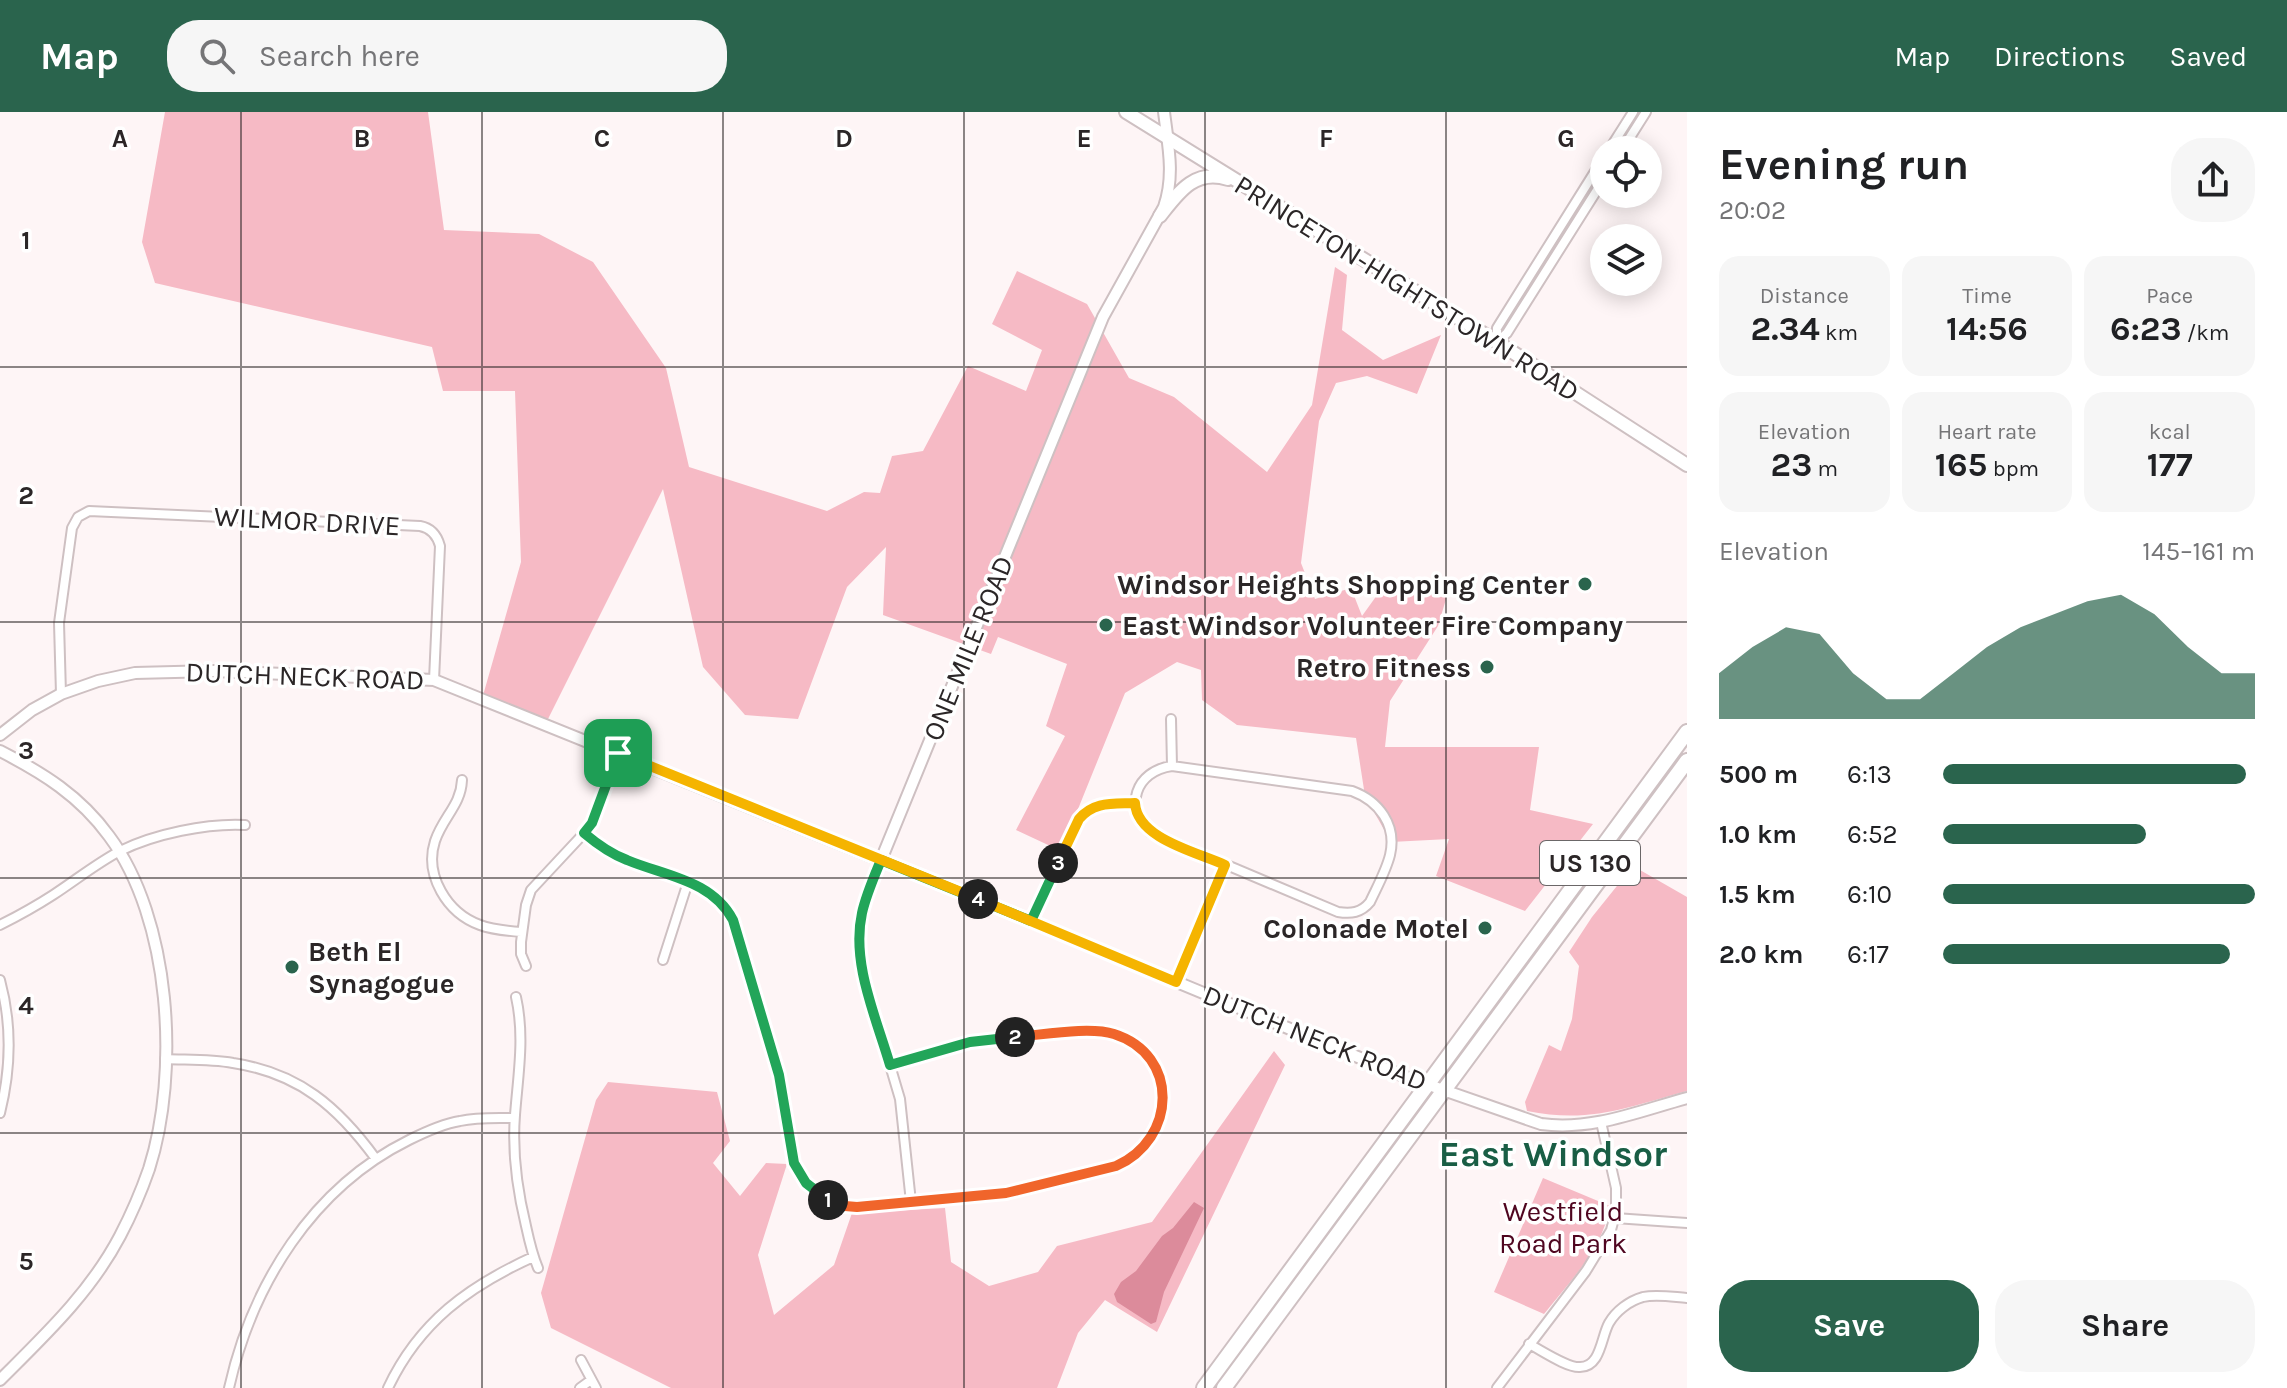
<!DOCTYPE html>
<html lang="en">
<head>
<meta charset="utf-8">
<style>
  body { margin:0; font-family:Karla,sans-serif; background:#f6f6f6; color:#202124; height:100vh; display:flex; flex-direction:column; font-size:30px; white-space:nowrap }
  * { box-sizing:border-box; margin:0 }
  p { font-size:26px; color:#757577 }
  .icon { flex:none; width:44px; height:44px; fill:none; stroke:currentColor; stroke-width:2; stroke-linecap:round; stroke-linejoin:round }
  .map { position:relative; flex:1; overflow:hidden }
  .sheet { display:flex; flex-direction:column; background:#fff; width:600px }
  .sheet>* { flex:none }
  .tools { position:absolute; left:1590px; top:24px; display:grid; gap:16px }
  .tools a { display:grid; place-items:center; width:72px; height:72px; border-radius:50%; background:#fff; box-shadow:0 4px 20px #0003; font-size:40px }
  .pin { position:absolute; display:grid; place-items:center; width:68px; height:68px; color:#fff; margin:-34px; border-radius:16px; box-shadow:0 4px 12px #0006 }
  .km { position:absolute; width:40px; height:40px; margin:-20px; border-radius:50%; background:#222; color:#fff; font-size:22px; line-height:40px; text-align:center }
  .round { display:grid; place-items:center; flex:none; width:84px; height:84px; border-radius:32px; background:#f6f6f6 }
  .summary { display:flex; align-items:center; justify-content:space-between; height:136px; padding:0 32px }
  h1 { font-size:44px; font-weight:700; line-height:60px }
  .stats { display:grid; grid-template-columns:repeat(3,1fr); gap:12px; height:136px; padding:8px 32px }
  .stats div { display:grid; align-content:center; border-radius:20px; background:#f6f6f6; text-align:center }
  .stats b { font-size:34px; font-weight:700 }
  .stats small { font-size:22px; font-weight:400 }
  .stats p { font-size:22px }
  .chart { height:224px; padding:16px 32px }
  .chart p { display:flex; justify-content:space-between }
  .chart svg { width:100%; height:144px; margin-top:8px; fill:#2a644d; opacity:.7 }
  .cta { display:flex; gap:16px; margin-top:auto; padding:16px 32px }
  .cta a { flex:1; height:92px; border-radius:32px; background:#2a644d; color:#fff; font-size:32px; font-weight:700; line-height:92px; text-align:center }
  .cta a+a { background:#f6f6f6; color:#202124 }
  ul { padding:0 32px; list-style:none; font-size:26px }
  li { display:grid; grid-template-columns:128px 96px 1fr; align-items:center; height:60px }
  li i { height:20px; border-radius:10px; background:#2a644d }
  header { display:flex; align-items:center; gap:48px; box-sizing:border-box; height:112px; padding:0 40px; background:#2a644d; color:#fff }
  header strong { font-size:38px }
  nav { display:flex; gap:44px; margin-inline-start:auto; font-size:28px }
  .search { width:560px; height:72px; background:#f6f6f6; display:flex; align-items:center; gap:20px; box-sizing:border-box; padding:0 28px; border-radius:32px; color:#757577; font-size:30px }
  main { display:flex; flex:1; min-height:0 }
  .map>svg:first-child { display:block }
  .green { fill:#f6bac5 }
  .water { fill:#dc8b9b }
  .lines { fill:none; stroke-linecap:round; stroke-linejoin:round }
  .minor-casing { stroke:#cec0c2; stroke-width:12 }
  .tertiary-casing { stroke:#cec0c2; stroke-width:14 }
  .secondary-casing { stroke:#cec0c2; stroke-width:16 }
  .trunk-casing { stroke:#cec0c2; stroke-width:18 }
  .minor { stroke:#fff; stroke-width:8 }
  .tertiary { stroke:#fff; stroke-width:10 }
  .secondary { stroke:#fff; stroke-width:12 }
  .trunk { stroke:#fff; stroke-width:14 }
  .split-1-casing { stroke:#fff; stroke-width:16 }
  .split-2-casing { stroke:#fff; stroke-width:16 }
  .split-3-casing { stroke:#fff; stroke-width:16 }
  .split-4-casing { stroke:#fff; stroke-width:16 }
  .split-5-casing { stroke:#fff; stroke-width:16 }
  .split-1 { stroke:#22a559; stroke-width:10 }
  .split-2 { stroke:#f0652b; stroke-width:10 }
  .split-3 { stroke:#22a559; stroke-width:10 }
  .split-4 { stroke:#f5b400; stroke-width:10 }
  .split-5 { stroke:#f5b400; stroke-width:10 }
  .grid { fill:none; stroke:#2b2627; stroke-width:2; stroke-opacity:0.55 }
  .poi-dot { fill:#2a644d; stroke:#fff; stroke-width:3 }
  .labels { text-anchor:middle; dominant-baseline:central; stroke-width:7; stroke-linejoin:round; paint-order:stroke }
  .shield { fill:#fff; stroke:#6b6768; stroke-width:2 }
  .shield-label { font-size:26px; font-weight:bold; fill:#2b2627 }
  .street-label { font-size:28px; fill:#2b2627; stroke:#fff }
  .poi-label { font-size:28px; font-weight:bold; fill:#2b2627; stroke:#fff; text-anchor:end }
  .park-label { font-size:28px; fill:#4f0620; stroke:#fff }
  .district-label { font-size:36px; font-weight:bold; fill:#195e45; stroke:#fff }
  .grid-label { font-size:26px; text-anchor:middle; font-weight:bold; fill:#2b2627; stroke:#fff; stroke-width:7; stroke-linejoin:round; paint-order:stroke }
</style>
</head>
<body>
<header>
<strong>Map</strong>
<div class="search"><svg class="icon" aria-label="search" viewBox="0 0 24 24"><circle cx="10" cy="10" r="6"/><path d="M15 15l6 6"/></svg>Search here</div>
<nav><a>Map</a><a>Directions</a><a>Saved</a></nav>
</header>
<main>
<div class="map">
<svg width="1687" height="1276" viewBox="0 0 1687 1276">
  <rect width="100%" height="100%" fill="#fef5f6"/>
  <path class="green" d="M165,0H428L444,118L539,122L593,150L666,256L689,355L827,399L864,380L880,381L892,344L923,339L968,254L1026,279L1042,238L992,212L1017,159L1087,192L1129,266L1174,285L1267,360L1312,293L1335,155L1347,163L1342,218L1383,248L1441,223L1417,282L1367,264L1336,271L1319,309L1301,451L1315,487L1351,476L1362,504L1385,472L1452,467L1438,514L1390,589L1385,635H1539L1530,698L1593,712L1525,799L1436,764L1449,727L1391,730L1365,684L1356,626L1237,613L1202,588L1201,558L1177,550L1125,581L1061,739L1016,718L1065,624L1046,614L1067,552L998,525L991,542L883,503L886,435L847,475L798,607L745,603L703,555L663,377L545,613L482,587L521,450L515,279H443L432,235L155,171L142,130Z
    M1633,754L1687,785V979C1628,995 1590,1012 1527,999L1525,990L1549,933L1561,939L1572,907L1579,854L1569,840L1592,805Z
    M1274,939L1285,953L1157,1220L1105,1188L1078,1221L1057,1276H671L551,1216L541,1181L596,988L608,970L717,980L730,1029L713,1051L740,1084L766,1051L787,1052L758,1143L774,1203L834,1153L852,1101L945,1096L951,1150L989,1174L1038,1160L1057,1134L1152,1110Z
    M1543,1066L1610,1094C1603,1137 1570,1169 1544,1202L1494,1180Z"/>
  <path class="water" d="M1194,1090L1204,1096L1164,1180L1156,1210L1151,1212L1117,1190L1114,1182L1121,1170L1136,1159L1162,1124L1173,1116Z"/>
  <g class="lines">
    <defs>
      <path id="minor" d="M1609,38L1633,0
        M1622,38L1646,0
        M1497,230V216L1604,45
        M1497,230L1507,221L1604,67
        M61,582L59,511L72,416L78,405L89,399L420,414C431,416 437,423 440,434L434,568
        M1171,607L1172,654
        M1172,654L1352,679C1379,689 1397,713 1390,743C1386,759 1377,775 1370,790C1361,801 1351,802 1338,800L1151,721C1123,696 1135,659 1172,654Z
        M462,668C461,693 443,705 435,729C424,763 447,801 480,813C493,818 508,819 522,820
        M584,721C598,732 611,742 626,748C665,764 712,768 733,808C748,859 766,910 779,962C786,991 786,1041 800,1064C813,1084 834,1093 857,1095L1006,1081L1116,1054C1188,1022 1173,927 1096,918L970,930L890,953
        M881,748L862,802L859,834L862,859L900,987L911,1090
        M1031,809L1079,707C1094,689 1113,692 1135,691
        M0,813C18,804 36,794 53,783C76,768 97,751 120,739C154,722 207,711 245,713
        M663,848L688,770
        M526,854L521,842V830L526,793L531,778L587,718L602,687L618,641
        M0,868C12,912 11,957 0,1001
        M1176,870L1225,753
        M516,885C525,925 518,963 515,1003C512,1041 517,1077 526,1114C529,1128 532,1142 538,1156
        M165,947C188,948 211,947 233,951C299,961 338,995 376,1047
        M1615,1106L1687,1111
        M1529,1232C1541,1238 1567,1256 1580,1255C1601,1255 1601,1225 1609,1211C1616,1199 1629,1189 1643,1185C1657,1182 1673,1185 1687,1186
        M581,1248L596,1276
        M229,1276C252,1173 312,1076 409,1028C425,1020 442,1012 460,1009C477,1005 496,1006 514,1006
        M388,1276C419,1210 469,1174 533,1145
        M580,1276L591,1268
        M1497,1276L1586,1159L1611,1118L1616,1099V1076L1601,1010"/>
      <path id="tertiary" d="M0,623L32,598L61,582L98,569L135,561L214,559L434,568L979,788L1406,965L1541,1012C1592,1019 1639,999 1687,986
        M0,639C43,661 80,684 109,724C171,807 180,960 149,1057C141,1080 131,1103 120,1124C90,1181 45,1223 0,1268
        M881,748L1103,205L1164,95C1175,63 1168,33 1164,0"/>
      <path id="secondary" d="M1126,0L1497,230L1687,353
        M1160,104C1178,81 1195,56 1228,67"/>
      <path id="trunk" d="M1204,1276L1687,620
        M1224,1276L1687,649"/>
    </defs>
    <use href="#minor" class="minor-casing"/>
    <use href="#tertiary" class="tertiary-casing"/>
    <use href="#secondary" class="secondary-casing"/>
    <use href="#trunk" class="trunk-casing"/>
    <use href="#minor" class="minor"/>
    <use href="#tertiary" class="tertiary"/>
    <use href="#secondary" class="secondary"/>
    <use href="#trunk" class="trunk"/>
  </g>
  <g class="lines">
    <defs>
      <path id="split-1" d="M618,641L592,711L584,721C597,732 611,742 627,748C665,764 712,768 733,808L779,963L794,1051L806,1071L828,1088"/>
      <path id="split-2" d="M828,1088L845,1094L857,1095L1006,1081L1116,1054C1177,1027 1180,943 1114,922C1089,914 1042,923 1015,925"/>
      <path id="split-3" d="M1015,925L970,930L890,953C876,905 851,851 862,801C866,783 874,765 881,748L1031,809L1058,751"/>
      <path id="split-4" d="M978,787L1176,870L1225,753C1197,740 1137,727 1135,691C1113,692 1094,689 1079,707L1058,751"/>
      <path id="split-5" d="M618,641L978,787"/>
    </defs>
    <use href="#split-1" class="split-1-casing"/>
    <use href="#split-2" class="split-2-casing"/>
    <use href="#split-3" class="split-3-casing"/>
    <use href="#split-4" class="split-4-casing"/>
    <use href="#split-5" class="split-5-casing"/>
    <use href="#split-1" class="split-1"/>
    <use href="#split-2" class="split-2"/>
    <use href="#split-3" class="split-3"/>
    <use href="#split-4" class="split-4"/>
    <use href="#split-5" class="split-5"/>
  </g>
  <path class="grid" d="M241,0V1276M482,0V1276M723,0V1276M964,0V1276M1205,0V1276M1446,0V1276M0,255H1687M0,510H1687M0,766H1687M0,1021H1687"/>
  <g class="poi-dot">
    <circle cx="1585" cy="472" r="8"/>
    <circle cx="1106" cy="513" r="8"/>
    <circle cx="1487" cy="555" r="8"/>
    <circle cx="1485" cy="816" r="8"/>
    <circle cx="292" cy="855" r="8"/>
  </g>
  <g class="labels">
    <rect class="shield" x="1540" y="729" width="100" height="44" rx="6"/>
    <g class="shield-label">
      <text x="1590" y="751">US 130</text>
    </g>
    <g class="street-label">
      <text transform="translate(1407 176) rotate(32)">PRINCETON-HIGHTSTOWN ROAD</text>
      <text transform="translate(307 409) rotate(3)">WILMOR DRIVE</text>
      <text transform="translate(968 536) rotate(-68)">ONE MILE ROAD</text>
      <text transform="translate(305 564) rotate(2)">DUTCH NECK ROAD</text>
      <text transform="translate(1315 926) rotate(22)">DUTCH NECK ROAD</text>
    </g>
    <g class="poi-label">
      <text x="1569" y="472">Windsor Heights Shopping Center</text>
      <text x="1122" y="513" text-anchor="start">East Windsor Volunteer Fire Company</text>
      <text x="1471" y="555">Retro Fitness</text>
      <text x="1469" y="816">Colonade Motel</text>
      <text x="308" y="839" text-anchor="start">Beth El<tspan x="308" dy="32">Synagogue</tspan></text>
    </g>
    <g class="park-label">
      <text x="1563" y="1099">Westfield<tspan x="1563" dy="32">Road Park</tspan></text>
    </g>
    <g class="district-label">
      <text x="1553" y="1042">East Windsor</text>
    </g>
  </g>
  <g class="grid-label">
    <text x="120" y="35">A</text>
    <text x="362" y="35">B</text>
    <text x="602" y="35">C</text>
    <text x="844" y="35">D</text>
    <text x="1084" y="35">E</text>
    <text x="1326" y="35">F</text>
    <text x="1566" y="35">G</text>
    <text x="26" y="137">1</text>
    <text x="26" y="392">2</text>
    <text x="26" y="647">3</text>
    <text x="26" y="902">4</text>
    <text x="26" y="1158">5</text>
  </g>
</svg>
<div class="tools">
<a><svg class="icon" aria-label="locate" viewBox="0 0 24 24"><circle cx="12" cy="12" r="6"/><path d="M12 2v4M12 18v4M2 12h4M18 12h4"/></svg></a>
<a><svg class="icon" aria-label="layers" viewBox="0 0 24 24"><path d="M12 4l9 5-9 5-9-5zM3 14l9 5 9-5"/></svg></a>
</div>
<div class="pin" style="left:618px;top:641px;background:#1e9e55"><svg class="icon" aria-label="arrive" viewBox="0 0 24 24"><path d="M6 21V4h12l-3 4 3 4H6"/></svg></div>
<b class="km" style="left:828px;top:1088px">1</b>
<b class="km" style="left:1015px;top:925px">2</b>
<b class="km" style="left:1058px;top:751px">3</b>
<b class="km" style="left:978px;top:787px">4</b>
</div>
<section class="sheet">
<div class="summary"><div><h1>Evening run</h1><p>20:02</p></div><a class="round"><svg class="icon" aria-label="share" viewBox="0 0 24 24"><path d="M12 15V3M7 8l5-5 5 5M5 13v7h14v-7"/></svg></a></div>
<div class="stats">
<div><p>Distance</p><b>2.34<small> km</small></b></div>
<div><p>Time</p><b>14:56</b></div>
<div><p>Pace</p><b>6:23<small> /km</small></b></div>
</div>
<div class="stats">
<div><p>Elevation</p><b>23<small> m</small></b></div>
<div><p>Heart rate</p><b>165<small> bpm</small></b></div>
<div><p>kcal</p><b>177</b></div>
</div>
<div class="chart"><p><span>Elevation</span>145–161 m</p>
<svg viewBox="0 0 160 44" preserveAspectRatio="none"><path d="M0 44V30L10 22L20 16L30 18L40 30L50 38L60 38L70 30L80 22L90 16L100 12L110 8L120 6L130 12L140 22L150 30L160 30V44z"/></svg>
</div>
<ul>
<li><b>500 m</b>6:13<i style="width:97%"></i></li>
<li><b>1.0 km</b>6:52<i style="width:65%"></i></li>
<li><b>1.5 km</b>6:10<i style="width:100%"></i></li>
<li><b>2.0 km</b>6:17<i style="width:92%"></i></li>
</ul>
<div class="cta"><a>Save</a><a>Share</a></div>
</section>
</main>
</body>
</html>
